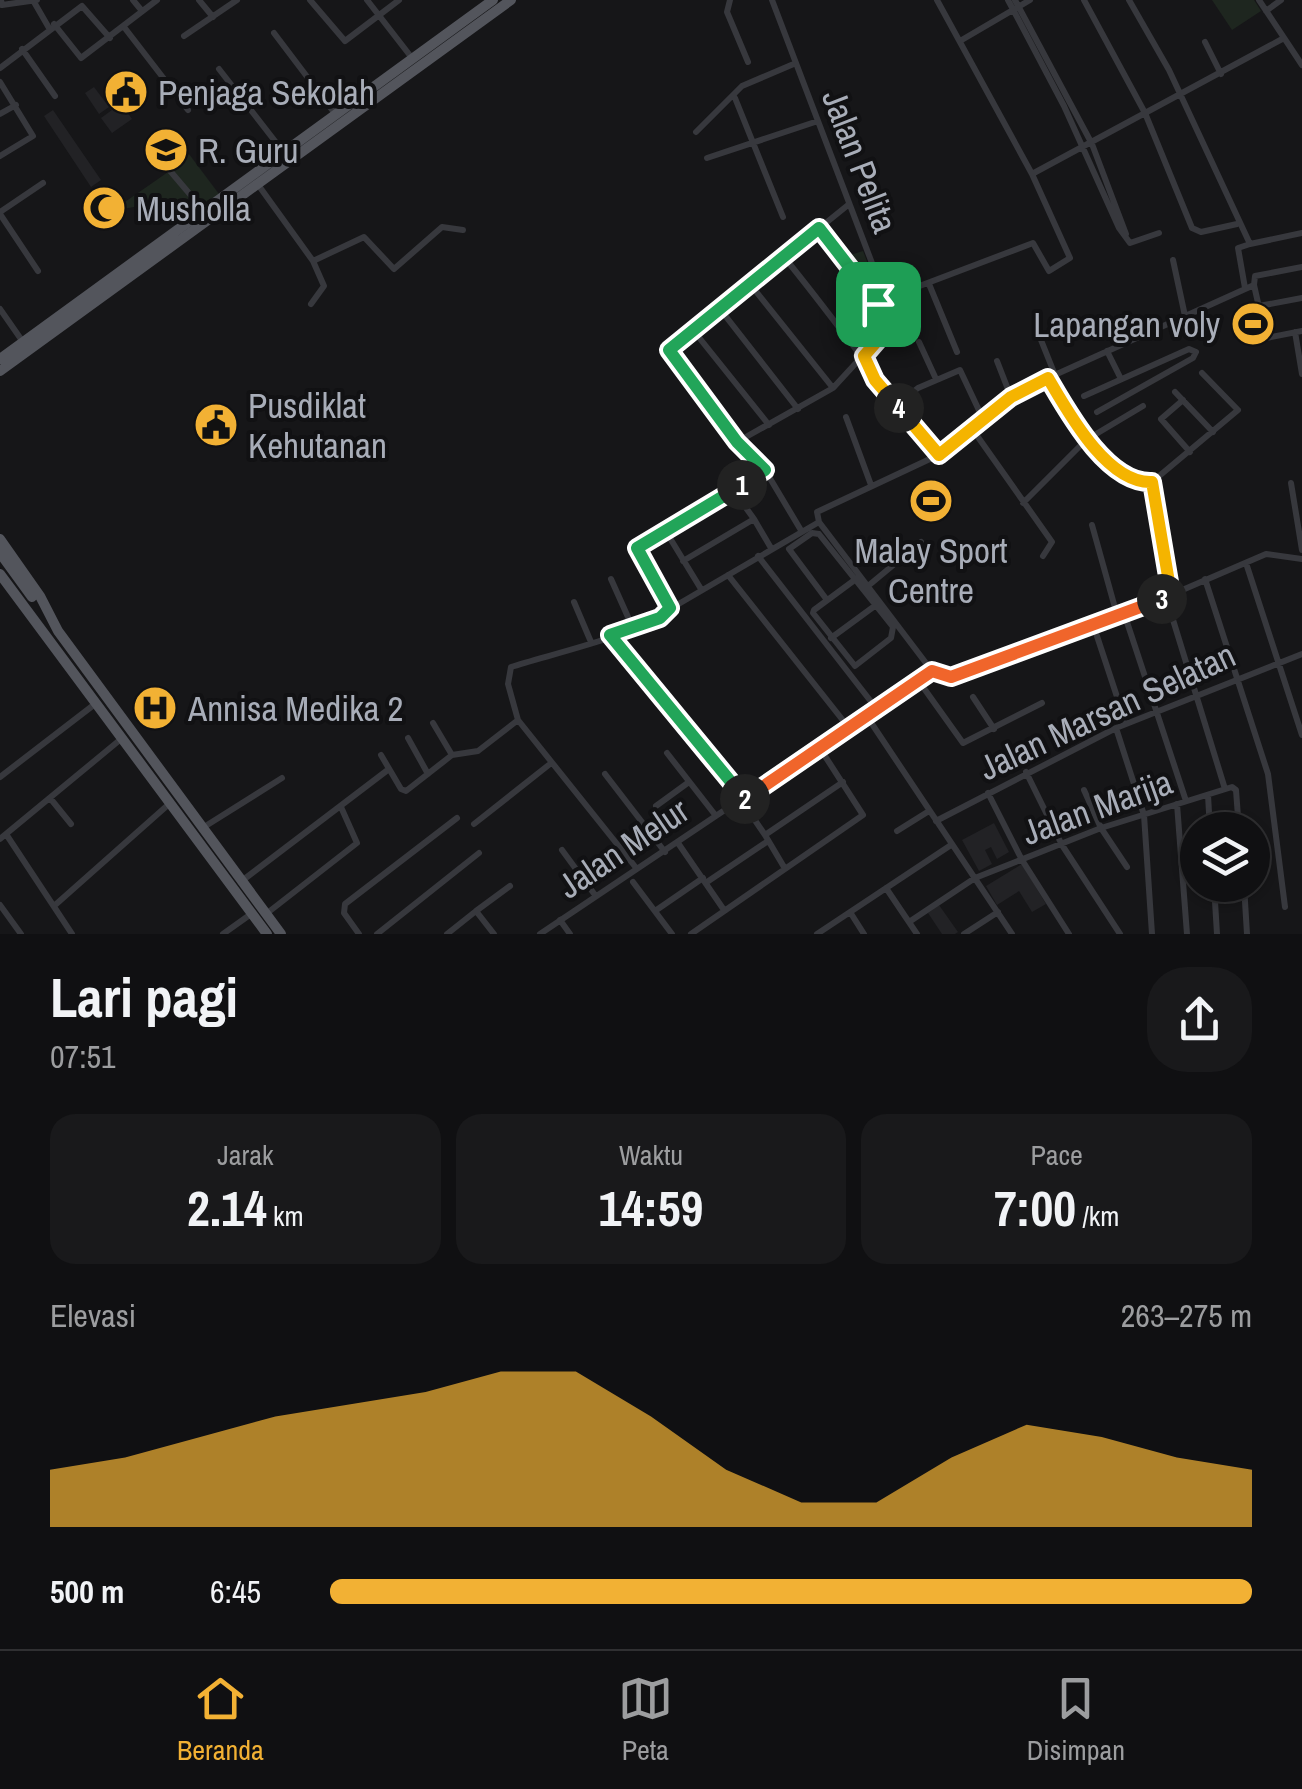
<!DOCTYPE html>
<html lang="id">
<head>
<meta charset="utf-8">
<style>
  body { margin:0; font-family:"Archivo Narrow",sans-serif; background:#19191b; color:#f1f3f6; height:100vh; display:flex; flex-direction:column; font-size:38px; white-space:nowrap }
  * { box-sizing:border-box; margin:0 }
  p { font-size:32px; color:#9c9d9f }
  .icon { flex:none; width:55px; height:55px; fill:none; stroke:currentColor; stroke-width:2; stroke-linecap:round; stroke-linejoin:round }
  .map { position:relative; height:934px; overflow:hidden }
  .sheet { display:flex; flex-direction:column; background:#101012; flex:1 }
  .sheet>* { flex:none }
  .buttons { position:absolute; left:1180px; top:812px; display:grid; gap:20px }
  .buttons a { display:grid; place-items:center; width:90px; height:90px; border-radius:50%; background:#101012; box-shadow:0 2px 8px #0004,0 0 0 2px #303032; font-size:50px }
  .pin { position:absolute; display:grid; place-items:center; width:85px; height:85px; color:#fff; margin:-42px; border-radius:20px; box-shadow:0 5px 15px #0006 }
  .km { position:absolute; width:50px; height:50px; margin:-25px; border-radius:50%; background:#222; color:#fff; font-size:28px; line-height:50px; text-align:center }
  .round { display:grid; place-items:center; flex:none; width:105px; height:105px; border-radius:40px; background:#19191b }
  .headline { display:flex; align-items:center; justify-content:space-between; height:170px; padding:0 50px }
  h1 { font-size:55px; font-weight:800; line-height:75px }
  .figures { display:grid; grid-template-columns:repeat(3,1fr); gap:15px; height:170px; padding:10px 50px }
  .figures div { display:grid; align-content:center; border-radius:25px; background:#19191b; text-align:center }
  .figures b { font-size:50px; font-weight:800 }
  .figures small { font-size:28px; font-weight:400 }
  .figures p { font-size:28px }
  .chart { height:280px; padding:20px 50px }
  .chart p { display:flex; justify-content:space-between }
  .chart svg { width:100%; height:180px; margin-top:10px; fill:#f2b134; opacity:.7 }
  ul { padding:0 50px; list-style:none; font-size:32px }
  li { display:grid; grid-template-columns:160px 120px 1fr; align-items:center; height:75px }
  li i { height:25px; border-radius:12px; background:#f2b134 }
  .tabs { display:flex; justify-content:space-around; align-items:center; height:140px; border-top:2px solid #303032; background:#101012; font-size:28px; color:#9c9d9f }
  .tabs a { display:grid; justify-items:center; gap:5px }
  .tabs .selected { color:#f2b134 }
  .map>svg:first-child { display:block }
  .built { fill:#222225 }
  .green { fill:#1e261f }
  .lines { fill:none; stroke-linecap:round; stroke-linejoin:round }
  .street { stroke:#37383d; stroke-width:6 }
  .primary { stroke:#53555c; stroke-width:10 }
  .split-1-casing { stroke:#fff; stroke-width:20 }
  .split-2-casing { stroke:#fff; stroke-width:20 }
  .split-3-casing { stroke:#fff; stroke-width:20 }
  .split-4-casing { stroke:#fff; stroke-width:20 }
  .split-5-casing { stroke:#fff; stroke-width:20 }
  .split-1 { stroke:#22a559; stroke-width:12 }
  .split-2 { stroke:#22a559; stroke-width:12 }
  .split-3 { stroke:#f0652b; stroke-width:12 }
  .split-4 { stroke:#f5b400; stroke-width:12 }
  .split-5 { stroke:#f5b400; stroke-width:12 }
  .labels { text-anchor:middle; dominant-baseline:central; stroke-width:8; stroke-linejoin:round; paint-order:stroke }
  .poi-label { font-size:35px; fill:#a8adb8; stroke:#111113; text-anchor:start }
  .street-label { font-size:35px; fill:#a8adb8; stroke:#111113 }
</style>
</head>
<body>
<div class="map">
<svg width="1302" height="934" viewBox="0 0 1302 934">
  <rect width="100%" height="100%" fill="#161618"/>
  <path class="built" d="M94,87L106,103L116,96L132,119L112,133L101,118L112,110L109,107L99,114L85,93Z
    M53,110L101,180L91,187L44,116Z
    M994,823L1009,852L997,859L991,847L985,850L992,864L979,871L962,840Z
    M1022,864L1046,904L1032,912L1019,891L997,905L986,886Z
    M939,905L958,932L955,934H942L928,913Z"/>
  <path class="green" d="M1212,0H1254L1261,11L1232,30Z
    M189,154L219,194L202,207L170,169Z
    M168,172L199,209L187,218L172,200L112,211Z
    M863,251L875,282L867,284L847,256Z
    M1257,305L1262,341L1249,343L1244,307Z"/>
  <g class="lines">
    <path class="street" d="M1,0L2,5L37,0
      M133,0L142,11
      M199,0L213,17
      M310,0L345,41L399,0
      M367,0L412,58
      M730,0L727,12L748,62
      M772,0L875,271L879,303
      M1008,0L1064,106L1119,228L1130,243L1159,233
      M1015,0L1092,144L1126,234
      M1084,0L1145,113L1192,228L1201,232L1237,224
      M1129,0L1169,70L1250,244L1238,248L1245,288
      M1259,0L1302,65
      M34,2L49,28
      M1266,11L1281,0
      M54,24L81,58L157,0
      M124,27L188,110
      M274,33L336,115
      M184,36L237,0
      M960,41L1030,0
      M1205,42L1221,74
      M22,49L55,96
      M0,68L82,6L110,38
      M219,69L285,154
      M0,82L33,136L0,156
      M735,98L783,217
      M0,114L16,105
      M696,132L742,86L796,63
      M707,158L818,121
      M160,159L205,212
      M1032,174L1284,38
      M259,186L313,261L364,237L394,269L442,227L463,230
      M0,212L43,183
      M0,214L38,271
      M1250,244L1302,233
      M784,257C838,323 884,390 939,455
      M1173,260L1185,316
      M1302,267L1255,276L1254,285L1048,378L1011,397L949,450L817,512L819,522L932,671L943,677L1166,597L1266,554L1302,559
      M750,284L833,388
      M929,284L957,352
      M1254,285L1266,338L1302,331
      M880,301L1033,243L1049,271L1070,258L1032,174L937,0
      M311,304L324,286L313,261
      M1259,306L1302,298
      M0,309L23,342
      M720,309L798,409
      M693,330L769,425
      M1295,332L1302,374
      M1039,335L1055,375
      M919,342L936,379
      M1107,351L1121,379
      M997,361L1011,397
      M1048,378L1086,440L1132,481L1153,485L1169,582L1166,597L1225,789
      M1175,392L1213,432
      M1084,396L1189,349L1196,352L1193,358L1097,412
      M1183,400L1161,419L1190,452
      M896,405L918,388L960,370L984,421
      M846,417L871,485
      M973,430L1052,542L1043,556
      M737,442L833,388L890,326L883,310L819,228
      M1152,482L1238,410L1202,373
      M1291,483L1302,550
      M735,490L765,470
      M1023,503L1086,440L1143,406
      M754,519L733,490L637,548L670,609L819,522
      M1092,525L1117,615
      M665,530L701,589
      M802,532L768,475L745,451L669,350L848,205
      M758,556L876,708
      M683,561L754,519L771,548
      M1246,563L1302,735
      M728,575L849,728
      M611,579L632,626
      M1205,579L1268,774L1285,907
      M868,586L921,542
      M827,600L789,549L812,533L819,534L893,627L891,638L855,666L813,613L814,610C829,599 845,587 860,576
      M574,602L591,642
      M1124,613L1186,801
      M1093,624L1126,724
      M611,635L744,800
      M831,638L876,605
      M918,680L963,743L1042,703
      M973,697L994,729
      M866,715L1012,934
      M518,720L637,869
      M433,723L452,755
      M1116,728L1144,815L1152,934
      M408,738L428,774
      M667,753L716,816
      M381,755L401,789L406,791L452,755L478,751L518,720L508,684L511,667C547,655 646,633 670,609
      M1026,772L1062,845L1120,934
      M605,774L665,852
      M0,777L95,704
      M1084,790L1101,828L1127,867
      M988,793L1022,860L1069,934
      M1208,795L1210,830
      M50,798L71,824
      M1177,804L1187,934
      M656,806L689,782
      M748,810L765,835
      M936,821L1116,728L1302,654
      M474,824L550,764
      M204,827L282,778
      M897,831L929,811
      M6,834L72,934
      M0,839L121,739
      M678,843L724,910
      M562,850L595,895
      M784,867L765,835L843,782
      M243,880L389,769
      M633,882L672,934
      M707,882L768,841
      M1214,885L1217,934
      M1244,885L1247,934
      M886,888L917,934
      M0,905L21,934
      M54,906L169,804
      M476,911L510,886
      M655,911L703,878
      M850,912L864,934
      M266,914L357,843L341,807
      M560,920L570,934
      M909,922L975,878L1101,828L1232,787L1236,790L1239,830
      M223,934L251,914
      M359,934L344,913L345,904L457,818
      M377,934L479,853
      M447,934L476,911L494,934
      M540,934L932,671
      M691,934L863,815L823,753
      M817,934L951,845
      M964,934L998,912"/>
    <path class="primary" d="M0,359L493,0
      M0,371L511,0
      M0,539L40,596L58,631L281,934
      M0,553L32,597
      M0,574L267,934"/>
  </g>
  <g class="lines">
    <defs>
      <path id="split-1" d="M742,485L765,470L737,442L669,350L819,228L878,304"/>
      <path id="split-2" d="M742,485L637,548L670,608L660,618L610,635L745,799"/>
      <path id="split-3" d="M745,799L932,671L951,677L1162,599"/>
      <path id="split-4" d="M899,408L939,455L1011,397L1048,378C1068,412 1107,484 1152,482L1170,588L1162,599"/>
      <path id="split-5" d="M878,304L890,326L864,356L875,380L899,408"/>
    </defs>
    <use href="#split-1" class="split-1-casing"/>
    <use href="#split-2" class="split-2-casing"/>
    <use href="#split-3" class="split-3-casing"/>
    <use href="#split-4" class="split-4-casing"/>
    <use href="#split-5" class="split-5-casing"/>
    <use href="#split-1" class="split-1"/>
    <use href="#split-2" class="split-2"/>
    <use href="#split-3" class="split-3"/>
    <use href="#split-4" class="split-4"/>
    <use href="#split-5" class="split-5"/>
  </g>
  <defs>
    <symbol id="civic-disc" viewBox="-11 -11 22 22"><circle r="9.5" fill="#f2b134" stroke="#111113"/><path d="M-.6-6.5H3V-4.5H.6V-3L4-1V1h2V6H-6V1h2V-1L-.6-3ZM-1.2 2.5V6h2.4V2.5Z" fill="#111"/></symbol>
    <symbol id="university-disc" viewBox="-11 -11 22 22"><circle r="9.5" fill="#f2b134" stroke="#111113"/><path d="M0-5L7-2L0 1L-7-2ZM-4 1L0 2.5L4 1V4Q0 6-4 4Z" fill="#111"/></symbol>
    <symbol id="mosque-disc" viewBox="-11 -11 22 22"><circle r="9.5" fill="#f2b134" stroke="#111113"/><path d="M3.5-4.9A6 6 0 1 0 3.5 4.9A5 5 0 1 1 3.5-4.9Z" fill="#111"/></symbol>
    <symbol id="stadium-disc" viewBox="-11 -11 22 22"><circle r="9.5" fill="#f2b134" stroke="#111113"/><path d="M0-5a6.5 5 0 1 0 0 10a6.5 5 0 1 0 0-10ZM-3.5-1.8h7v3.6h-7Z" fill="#111"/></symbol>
    <symbol id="hospital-disc" viewBox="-11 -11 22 22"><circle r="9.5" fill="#f2b134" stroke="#111113"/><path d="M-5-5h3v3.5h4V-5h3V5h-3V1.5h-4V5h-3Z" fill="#111"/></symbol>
  </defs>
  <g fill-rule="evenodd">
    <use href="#civic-disc" x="101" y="67" width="50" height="50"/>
    <use href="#university-disc" x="141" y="125" width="50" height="50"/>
    <use href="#mosque-disc" x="79" y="183" width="50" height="50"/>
    <use href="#stadium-disc" x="1228" y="299" width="50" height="50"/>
    <use href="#civic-disc" x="191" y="400" width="50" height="50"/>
    <use href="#stadium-disc" x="906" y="476" width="50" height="50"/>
    <use href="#hospital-disc" x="130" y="683" width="50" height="50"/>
  </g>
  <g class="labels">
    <g class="poi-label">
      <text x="158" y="92">Penjaga Sekolah</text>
      <text x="198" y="150">R. Guru</text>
      <text x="136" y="208">Musholla</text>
      <text x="1220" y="324" text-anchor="end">Lapangan voly</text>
      <text x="248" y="405">Pusdiklat<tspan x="248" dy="40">Kehutanan</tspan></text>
      <text x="931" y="550" text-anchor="middle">Malay Sport<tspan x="931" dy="40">Centre</tspan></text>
      <text x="188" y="708">Annisa Medika 2</text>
    </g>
    <g class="street-label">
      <text transform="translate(860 161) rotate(69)">Jalan Pelita</text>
      <text transform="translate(1107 711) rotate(-25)">Jalan Marsan Selatan</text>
      <text transform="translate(1097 807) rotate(-20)">Jalan Marija</text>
      <text transform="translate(623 848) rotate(-34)">Jalan Melur</text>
    </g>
  </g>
</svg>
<div class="buttons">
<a><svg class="icon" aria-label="layers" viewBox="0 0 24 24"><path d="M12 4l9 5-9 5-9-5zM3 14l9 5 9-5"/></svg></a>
</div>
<div class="pin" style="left:878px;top:304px;background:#1e9e55"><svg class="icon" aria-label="arrive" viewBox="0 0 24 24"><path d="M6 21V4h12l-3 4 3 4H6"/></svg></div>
<b class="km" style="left:742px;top:485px">1</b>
<b class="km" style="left:745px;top:799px">2</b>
<b class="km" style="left:1162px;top:599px">3</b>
<b class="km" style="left:899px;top:408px">4</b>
</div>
<section class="sheet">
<div class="headline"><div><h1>Lari pagi</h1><p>07:51</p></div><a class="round"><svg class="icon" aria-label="share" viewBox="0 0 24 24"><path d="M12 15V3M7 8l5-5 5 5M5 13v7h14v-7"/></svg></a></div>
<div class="figures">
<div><p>Jarak</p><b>2.14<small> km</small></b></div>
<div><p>Waktu</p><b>14:59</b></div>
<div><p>Pace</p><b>7:00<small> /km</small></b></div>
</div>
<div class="chart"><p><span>Elevasi</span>263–275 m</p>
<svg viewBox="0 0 160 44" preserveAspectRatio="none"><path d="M0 44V30L10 27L20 22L30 17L40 14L50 11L60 6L70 6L80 17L90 30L100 38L110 38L120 27L130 19L140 22L150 27L160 30V44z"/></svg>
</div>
<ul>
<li><b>500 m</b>6:45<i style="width:100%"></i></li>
</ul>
</section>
<nav class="tabs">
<a class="selected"><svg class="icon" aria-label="home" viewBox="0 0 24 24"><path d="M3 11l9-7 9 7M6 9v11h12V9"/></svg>Beranda</a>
<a><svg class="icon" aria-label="map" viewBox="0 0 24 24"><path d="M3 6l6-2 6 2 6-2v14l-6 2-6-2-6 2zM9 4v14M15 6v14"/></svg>Peta</a>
<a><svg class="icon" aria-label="saved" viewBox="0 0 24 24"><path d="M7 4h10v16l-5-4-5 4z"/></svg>Disimpan</a>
</nav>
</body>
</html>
